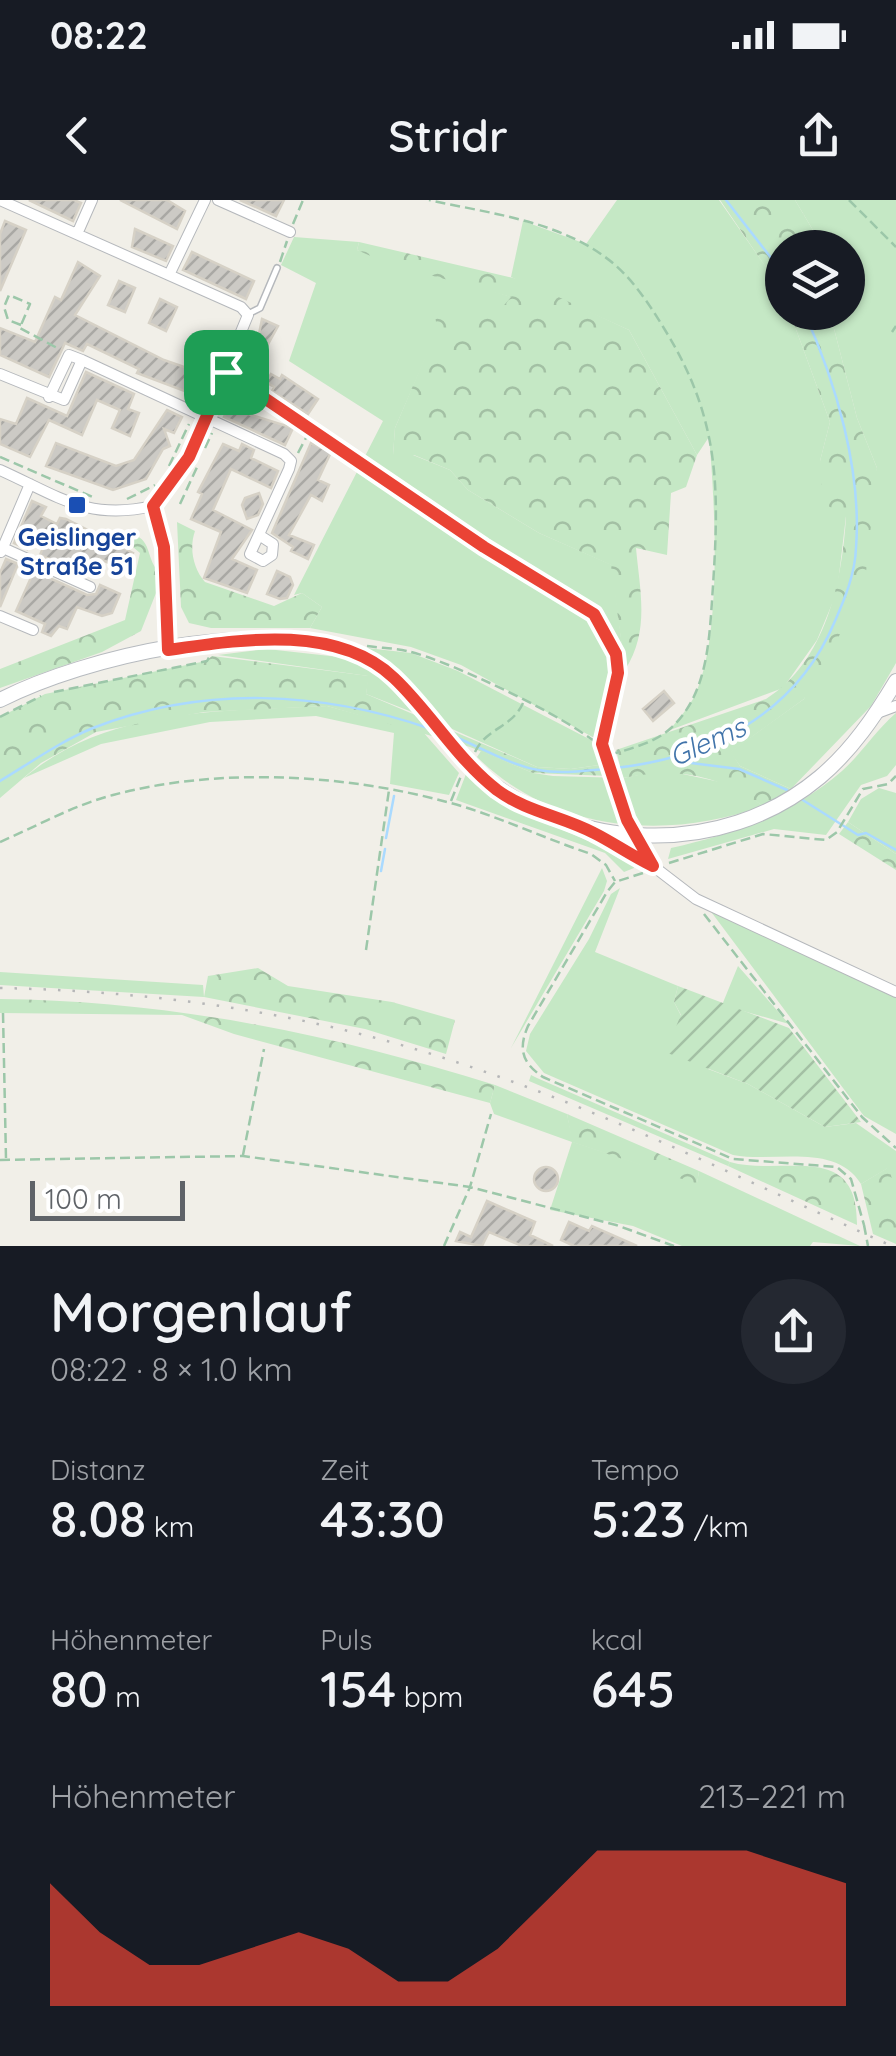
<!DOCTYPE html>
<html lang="de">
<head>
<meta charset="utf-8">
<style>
  body { margin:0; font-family:Quicksand,sans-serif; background:#242831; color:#f1f3f6; height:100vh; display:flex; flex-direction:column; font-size:38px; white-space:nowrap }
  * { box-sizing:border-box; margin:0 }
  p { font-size:32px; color:#9ea1a6 }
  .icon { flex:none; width:55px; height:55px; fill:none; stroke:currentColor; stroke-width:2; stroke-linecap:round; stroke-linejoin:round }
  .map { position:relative; height:1046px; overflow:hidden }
  .panel { display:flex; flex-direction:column; background:#171b24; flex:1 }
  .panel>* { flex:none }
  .buttons { position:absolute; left:765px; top:30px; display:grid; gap:20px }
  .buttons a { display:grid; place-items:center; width:100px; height:100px; border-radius:50%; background:#171b24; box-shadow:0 2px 8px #0004; font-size:50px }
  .scale { position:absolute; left:30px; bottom:25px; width:155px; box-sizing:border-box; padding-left:10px; border:5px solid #5f6368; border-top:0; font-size:28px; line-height:35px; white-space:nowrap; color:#5f6368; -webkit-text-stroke:8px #fff; paint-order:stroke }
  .pin { position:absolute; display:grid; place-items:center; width:85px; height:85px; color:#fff; margin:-42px; border-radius:20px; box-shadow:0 5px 15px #0006 }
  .round { display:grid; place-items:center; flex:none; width:105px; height:105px; border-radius:52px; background:#242831 }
  .headline { display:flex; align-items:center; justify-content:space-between; height:170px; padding:0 50px }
  h1 { font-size:55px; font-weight:600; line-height:75px }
  .metrics { display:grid; grid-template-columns:repeat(3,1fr); gap:15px; height:170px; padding:10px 50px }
  .metrics div { display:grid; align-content:center }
  .metrics b { font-size:50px; font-weight:600 }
  .metrics small { font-size:28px; font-weight:400 }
  .metrics p { font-size:28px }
  .chart { height:280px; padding:20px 50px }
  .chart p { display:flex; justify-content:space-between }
  .chart svg { width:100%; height:180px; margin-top:10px; fill:#ea4335; opacity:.7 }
  .status { display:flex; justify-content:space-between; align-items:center; height:70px; padding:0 50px; background:#171b24; direction:ltr }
  .status svg { height:28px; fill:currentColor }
  header { display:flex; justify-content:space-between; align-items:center; height:130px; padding:0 50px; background:#171b24; font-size:45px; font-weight:600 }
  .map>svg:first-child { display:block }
  .grass { fill:#c5e8c5 }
  .forest { fill:url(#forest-crowns) }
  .garden { fill:url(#garden-furrows) }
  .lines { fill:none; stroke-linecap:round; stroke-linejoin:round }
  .stream { stroke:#aadaff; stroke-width:2.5 }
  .building { fill:url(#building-hatch); stroke:#d6d1c6; stroke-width:2.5 }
  .service-casing { stroke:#b5b8bc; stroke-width:8 }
  .minor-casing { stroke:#b5b8bc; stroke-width:12 }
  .secondary-casing { stroke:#b6babf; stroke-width:16 }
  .path { stroke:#9cc7a9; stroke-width:2.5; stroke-dasharray:10 5; stroke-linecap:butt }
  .service { stroke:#fff; stroke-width:5 }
  .minor { stroke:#fff; stroke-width:10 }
  .secondary { stroke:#fff; stroke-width:14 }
  .rail { stroke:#b6b7b8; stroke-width:2.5; stroke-dasharray:2.5 12; stroke-linecap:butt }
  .secondary-bridge-casing { stroke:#b6babf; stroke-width:16; stroke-linecap:butt }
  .path-bridge { stroke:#9cc7a9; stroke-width:2.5; stroke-dasharray:10 5; stroke-linecap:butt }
  .secondary-bridge { stroke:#fff; stroke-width:14 }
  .route-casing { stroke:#fff; stroke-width:20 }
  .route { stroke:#ea4335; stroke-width:12 }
  .transit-dot { fill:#1a4fb4; stroke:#fff; stroke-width:4 }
  .labels { text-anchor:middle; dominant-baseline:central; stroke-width:8; stroke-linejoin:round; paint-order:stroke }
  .transit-label { font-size:25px; font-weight:bold; fill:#164399; stroke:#fff }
  .water-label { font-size:28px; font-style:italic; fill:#4174aa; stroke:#fff }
</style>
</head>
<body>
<div class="status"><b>08:22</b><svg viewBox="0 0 49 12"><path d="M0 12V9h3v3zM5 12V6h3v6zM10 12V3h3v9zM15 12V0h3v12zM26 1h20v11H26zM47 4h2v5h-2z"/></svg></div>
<header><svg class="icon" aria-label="back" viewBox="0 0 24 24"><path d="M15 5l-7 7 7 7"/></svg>Stridr<svg class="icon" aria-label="share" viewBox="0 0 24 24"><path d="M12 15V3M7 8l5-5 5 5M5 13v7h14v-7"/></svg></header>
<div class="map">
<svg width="896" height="1046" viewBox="0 0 896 1046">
  <defs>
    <pattern id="forest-crowns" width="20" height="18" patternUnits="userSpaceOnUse" patternTransform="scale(2.5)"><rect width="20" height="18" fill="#c5e8c5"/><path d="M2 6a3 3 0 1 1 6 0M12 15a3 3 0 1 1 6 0" fill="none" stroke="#a3c0a4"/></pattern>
    <pattern id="garden-furrows" width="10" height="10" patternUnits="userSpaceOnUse" patternTransform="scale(2.5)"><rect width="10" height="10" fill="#c5e8c5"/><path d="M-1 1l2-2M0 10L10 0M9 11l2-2" fill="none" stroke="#a3c0a4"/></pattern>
    <pattern id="building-hatch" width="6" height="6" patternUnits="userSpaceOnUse" patternTransform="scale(2.5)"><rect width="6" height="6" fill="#cccac5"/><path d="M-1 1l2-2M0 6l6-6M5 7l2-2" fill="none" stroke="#a9a8a4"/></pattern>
  </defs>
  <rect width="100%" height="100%" fill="#f1efe8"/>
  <path class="grass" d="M617,0H719L782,90V112L790,113L830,222L820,261L846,316L837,392L817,440L783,488L670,530C677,520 687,510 693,499C723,442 715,302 709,237L697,255L629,130L511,77L523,21L586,44Z
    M795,0H896V463L871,506L791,589L740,566L730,552L804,499L877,268L857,218L830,113L848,112V48L823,47Z
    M294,37L359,42L357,50L512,97L499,113L438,129L395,228L393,255H413L450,270L468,290L539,333L612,365L625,470L616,474L598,540L461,465L411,447L310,428L322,407L302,393L294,395L383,221L289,161L316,83L281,65Z
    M367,448L411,453L458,471L591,540L606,564L571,569L537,567L450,528L399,469Z
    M267,449L339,457L376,471L412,512L366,494L368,476L218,455Z
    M327,506L423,532L459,573L449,595L390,584L394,533L316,516L210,522L101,544L24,578C107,507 223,511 327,506Z
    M896,513V565L887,576L861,585L826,635L774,629L668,659L671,648C736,633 791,615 842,571C862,553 876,530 896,513Z
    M481,551L533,573L553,576L623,578L664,570L734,585L763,606C667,641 553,632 477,557Z
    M466,574C516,618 577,631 633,663L634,668L624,672L605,653L456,600Z
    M879,588L896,593V654L848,622L861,599Z
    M602,668L607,681L604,691L511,848Z
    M620,688L595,752L678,786L674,802L708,869L748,884L825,927L856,923L896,951V1002L888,968L861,984C835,942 775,963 733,955L544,873L526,851L530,834L589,739L611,694Z
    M709,709L896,796V934L864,916Z
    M738,766L789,824L722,805Z
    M0,772L203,785L204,797L0,785Z
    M531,875L537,878L730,962L728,966L529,881Z
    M495,885L567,914L573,942L697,983L699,971L860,1046L813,1042L810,1046H682L633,1026L550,1010L572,942L494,914L490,903Z"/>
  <path class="forest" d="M720,0H795L823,47L782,48V91Z
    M359,42L522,80L629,130L697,255L686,287L671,293L667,355L636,348C640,392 650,431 625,470L611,365L539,333L468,290L450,270L414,255H393L395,228L437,129L435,115L499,111L511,97L389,64L357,50Z
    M790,113H830L857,218L877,268L864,391L804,499L731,552L740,566L791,589L763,606C718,574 676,567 623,578L616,550L766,499C826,461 842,382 846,317L822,302L820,261L830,222Z
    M177,322L195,331C189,348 193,368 205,382L274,406L302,393L322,407L310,428H211L189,423L181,407Z
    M129,333C153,339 145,356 158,371L156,393L141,431L102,452L0,488V469L125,420L140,353L126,341Z
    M212,456L369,476L366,494L537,567L571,569L606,564L609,576L533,573L470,547L327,506L204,512L96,532L41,563L0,598V517L45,494L206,461Z
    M848,622L896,654V670L839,634Z
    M258,768L288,786L392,802L455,820L446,854L365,829L204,797L208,776Z
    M0,799C171,801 332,834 495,885L490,903L234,834L182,815L0,813Z
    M567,914L699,971L697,984L572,942Z
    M730,962C783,977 858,939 857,1025L728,966Z
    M889,967L896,996V1044L873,1034L861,984Z"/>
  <path class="garden" d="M678,786L789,828L861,922L825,927L748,884L665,852L681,815L674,802Z"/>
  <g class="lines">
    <path class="stream" d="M726,0L782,72
      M453,536C480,547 510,565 538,570C560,574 583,571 606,569C705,560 795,517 835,421C845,398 855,374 856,348C862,271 836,182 804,112
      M675,561L739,569L787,590
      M0,581C30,563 61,541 93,528C203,485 322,491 431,529
      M798,597L858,635L866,633L896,650
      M386,638L394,596
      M381,671L385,649"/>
  </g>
  <path class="building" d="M29,0H74L81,3L73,21Z
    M120,0H167L185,11L177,29Z
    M240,0H284L276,16Z
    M5,21L26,30L0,91V34Z
    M135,29L173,46L166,61L132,47Z
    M192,52L254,81L246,99L183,70Z
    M78,62L100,76L75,115L164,160L196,171L203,178L195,195L137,173L139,169L87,144L83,151L65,143L49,177L0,155V128L35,142L55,97L61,100Z
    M119,81L135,88L125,112L108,105Z
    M160,99L177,107L166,131L149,123Z
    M262,119L278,126L266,148L257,144Z
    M86,172L134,194L128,209L139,213L130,236L112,228L120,210L97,200L82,235L49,220L30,257L0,244V219L16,224L27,198L67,216Z
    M271,174L280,179L282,175L318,199L308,214L272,191L274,187L266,182Z
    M233,197L243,202L240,207L245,213L293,228L285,245L224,217Z
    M167,210L182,217L174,233L164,229L170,246L163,249L146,279L113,290L46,266L56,243L116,266L134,260Z
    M311,243L331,252L318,280L329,285L322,301L311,295L289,335L314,345L308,359L291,351L293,347L272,333Z
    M223,244L239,251L242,244L254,250L251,258L278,271L271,288L231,269L213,310L252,330L232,359L257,370L247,393L204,378L221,332L191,319L202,294L198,292Z
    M259,293L263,304L258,315L247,319L242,305L245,298Z
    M32,301L46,307L41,316L57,324L60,318L66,319L133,353L125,370L100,359L93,374L87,371L85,375L40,355L43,348L30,342L27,349L14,343Z
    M6,359L18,364L0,407V373Z
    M34,371L87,395L96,394L100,385L120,394L112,413L102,416L77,407L67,429L59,426L51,436L42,432L45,424L16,411Z
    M277,371L290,377L293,385L287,398L280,399L267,394Z
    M664,491L674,503L653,521L643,509Z
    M534 979a12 12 0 1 1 24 0a12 12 0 1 1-24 0Z
    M487,1001L535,1022L530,1035L553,1046H522L489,1032L482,1046L456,1041L460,1032L471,1037Z
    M569,1022L589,1031L592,1026L637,1046H574L561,1040Z"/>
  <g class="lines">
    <defs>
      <path id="service" d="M248,114L260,108L277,68"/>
      <path id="minor" d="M0,0L241,107L248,115L189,257L153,306C87,321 58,296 0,270
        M218,0L290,32
        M77,34L92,0
        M169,75L205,0
        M226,172L311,226
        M0,174L64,200L82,160L284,254L291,261L289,269L250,354L263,361L272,355L273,344L259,335
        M49,197L69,155L82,160
        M153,306L164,347L167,450
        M3,348L90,387
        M1,352L30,284
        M0,416L33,430
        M877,513L896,506
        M634,635L653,666L696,699L896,792"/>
      <path id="secondary" d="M0,500C86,456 260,417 353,453C376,462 392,476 408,494
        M475,571C572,652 721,660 820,577C852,550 875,516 896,481
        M596,634L653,666"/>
    </defs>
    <use href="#service" class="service-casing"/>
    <use href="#minor" class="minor-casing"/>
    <use href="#secondary" class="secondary-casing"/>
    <path class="path" d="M849,0L896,47
      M293,24L303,0
      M280,62L287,41
      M21,125L8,120L4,107L9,95L30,104L21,125L20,128L59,149
      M892,132L896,126
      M221,211L231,187
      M319,232L484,347L594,414L615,454L618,473L602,543
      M205,248L212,233
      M298,253L308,234
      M0,257L95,298
      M169,266L189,224
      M127,299L155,285
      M180,304L198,265
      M367,446C380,448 394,448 407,451C446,459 587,525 609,555C629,549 655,543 671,528C706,496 709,445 712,401C719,295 723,224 665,130C651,107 635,82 614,64C563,21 492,14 429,0
      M54,492L207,461L212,452
      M0,517L41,496
      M475,552C486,528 512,528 523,503
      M609,556L627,620
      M451,601L461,576
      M0,642C37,626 74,605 113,595C217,567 344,574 447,602C496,615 543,638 591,654L606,665L615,681
      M669,663L763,634L826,640L837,632L863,589L888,584L896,576
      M643,673L615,682L607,692L528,826C518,849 522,863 543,877L733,959L837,967L851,979L864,1025
      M704,714L862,917L896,948
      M366,750L389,590
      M3,813L6,959
      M243,955L264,849
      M0,960L243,956L470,987L616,1025L674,1046
      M444,1046L470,987L491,914"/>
    <use href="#service" class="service"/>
    <use href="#minor" class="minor"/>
    <use href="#secondary" class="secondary"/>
    <path class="rail" d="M0,788C153,791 304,812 450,860C601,909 746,981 892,1046"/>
    <defs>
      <path id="secondary-bridge" d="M408,494L475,571"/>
    </defs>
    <use href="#secondary-bridge" class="secondary-bridge-casing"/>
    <path class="path-bridge" d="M864,1025L868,1046"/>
    <use href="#secondary-bridge" class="secondary-bridge"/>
  </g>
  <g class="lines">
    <defs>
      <path id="route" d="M226,172L484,347L594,414L616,454L618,473L602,544L627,620L653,666C632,656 614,643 594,633C562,616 527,612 497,590C456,558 431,513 394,478C336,423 238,440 168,450L164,347L153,306L189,257Z"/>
    </defs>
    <use href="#route" class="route-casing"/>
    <use href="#route" class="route"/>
  </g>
  <rect class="transit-dot" x="67" y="295" width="20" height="20" rx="5"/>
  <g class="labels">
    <g class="transit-label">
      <text x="77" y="336">Geislinger<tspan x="77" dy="29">Straße 51</tspan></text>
    </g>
    <g class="water-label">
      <text transform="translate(707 541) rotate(-24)">Glems</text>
    </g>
  </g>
</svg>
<div class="buttons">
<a><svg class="icon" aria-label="layers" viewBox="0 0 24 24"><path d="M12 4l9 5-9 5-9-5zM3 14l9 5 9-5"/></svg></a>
</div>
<div class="scale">100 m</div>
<div class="pin" style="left:226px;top:172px;background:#1e9e55"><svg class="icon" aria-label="arrive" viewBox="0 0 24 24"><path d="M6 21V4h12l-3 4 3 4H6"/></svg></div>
</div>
<section class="panel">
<div class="headline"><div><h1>Morgenlauf</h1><p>08:22 · 8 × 1.0 km</p></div><a class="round"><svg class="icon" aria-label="share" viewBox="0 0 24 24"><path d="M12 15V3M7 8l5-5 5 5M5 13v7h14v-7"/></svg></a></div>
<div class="metrics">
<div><p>Distanz</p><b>8.08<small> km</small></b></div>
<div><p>Zeit</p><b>43:30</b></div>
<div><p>Tempo</p><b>5:23<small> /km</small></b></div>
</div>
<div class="metrics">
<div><p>Höhenmeter</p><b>80<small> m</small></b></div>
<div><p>Puls</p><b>154<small> bpm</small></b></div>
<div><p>kcal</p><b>645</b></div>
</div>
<div class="chart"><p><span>Höhenmeter</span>213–221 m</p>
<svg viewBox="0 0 160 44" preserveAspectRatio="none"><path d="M0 44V14L10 26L20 34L30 34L40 30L50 26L60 30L70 38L80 38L90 30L100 18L110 6L120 6L130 6L140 6L150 10L160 14V44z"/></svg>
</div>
</section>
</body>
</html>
